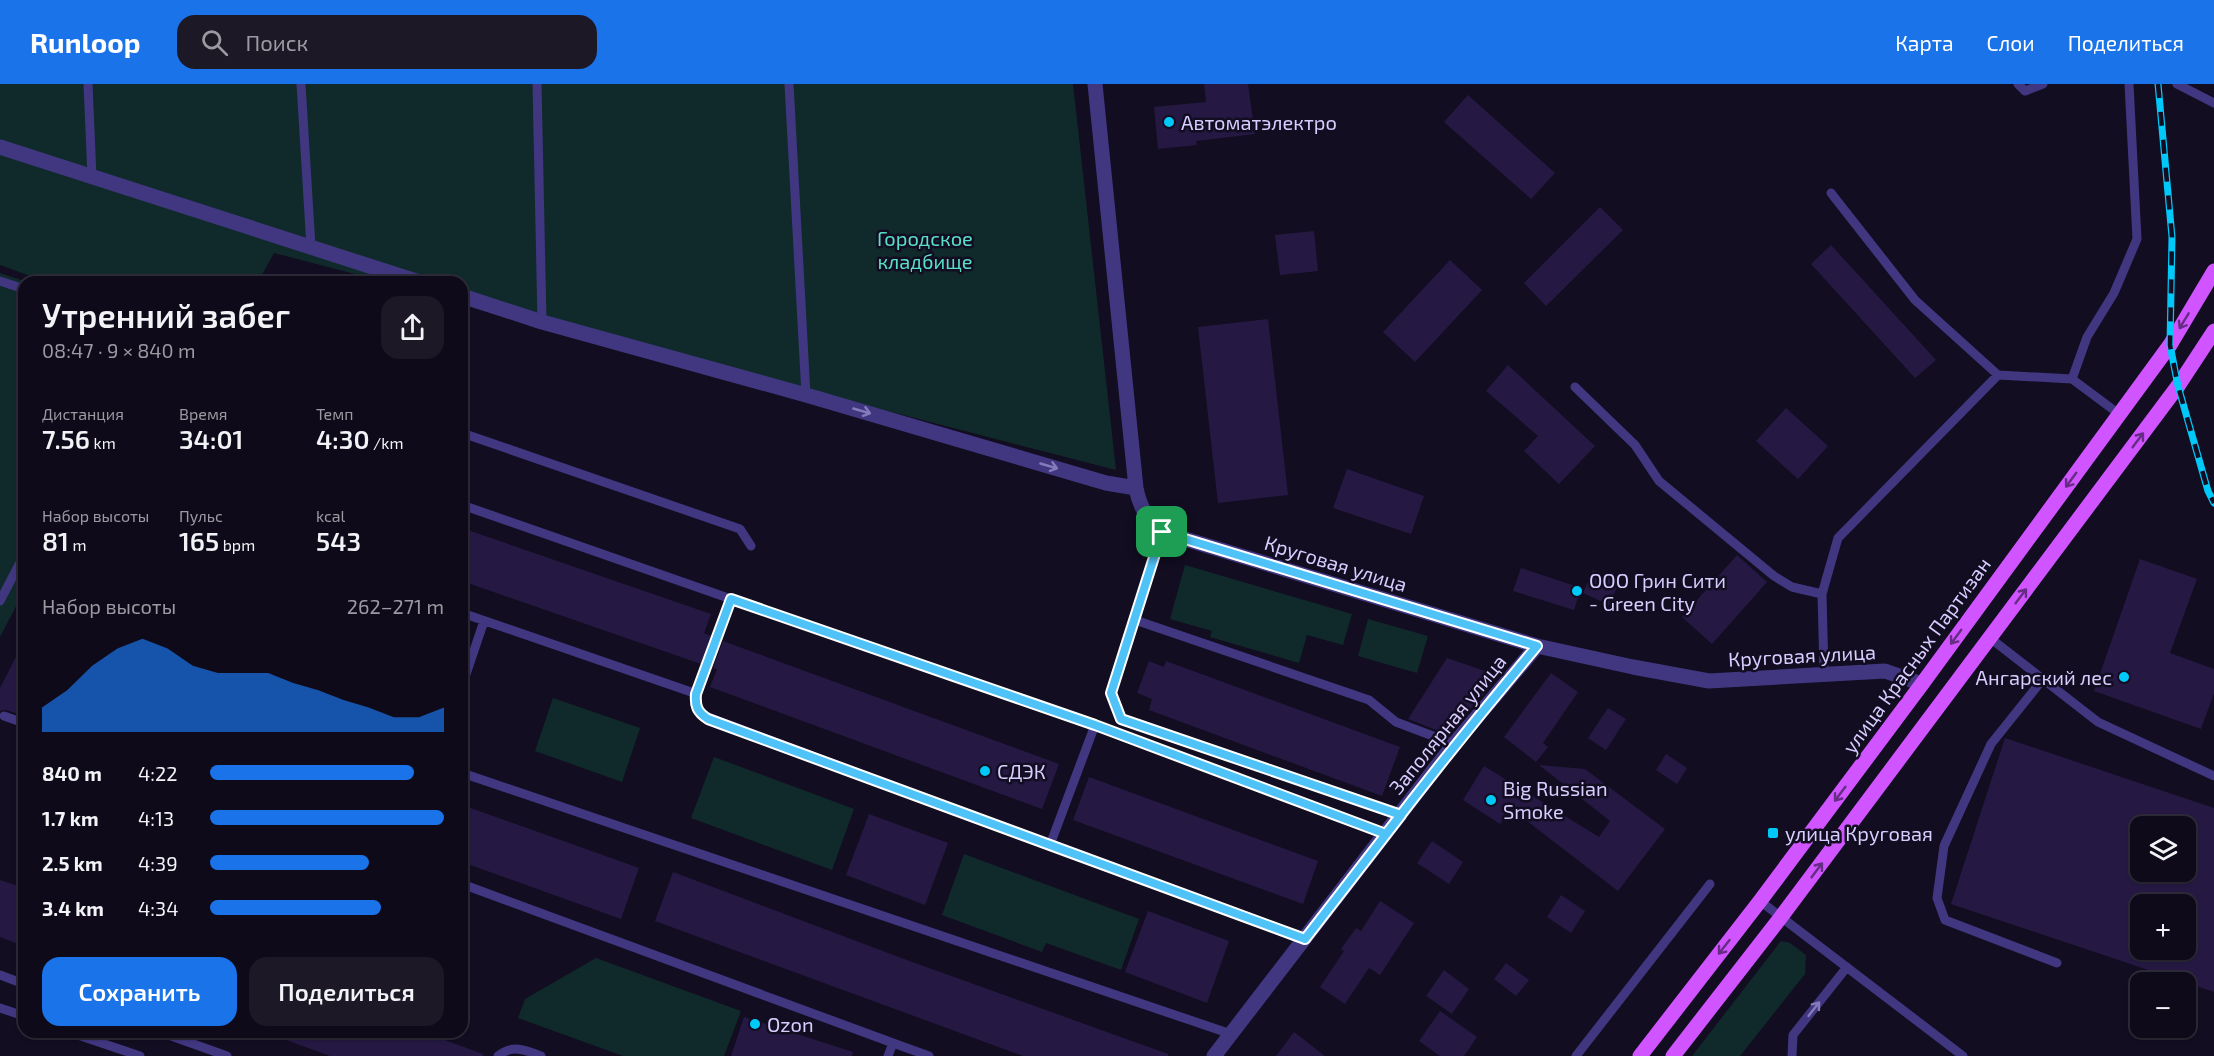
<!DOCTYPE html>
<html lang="ru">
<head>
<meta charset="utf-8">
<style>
  body { margin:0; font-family:"Exo 2",sans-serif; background:#1c1826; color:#f1f3f6; height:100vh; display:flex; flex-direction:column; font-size:22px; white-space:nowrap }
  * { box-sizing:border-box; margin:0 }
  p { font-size:20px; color:#9b9aa2 }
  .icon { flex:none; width:33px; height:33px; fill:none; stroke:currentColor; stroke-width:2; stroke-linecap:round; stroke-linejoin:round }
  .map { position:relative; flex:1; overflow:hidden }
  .panel { position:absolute; left:18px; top:192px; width:450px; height:762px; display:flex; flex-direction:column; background:#0e0a19; border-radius:18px; box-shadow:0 2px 4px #0004,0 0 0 2px #2e2b38 }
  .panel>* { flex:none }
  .tools { position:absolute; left:2130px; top:732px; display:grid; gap:12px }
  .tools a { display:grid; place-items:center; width:66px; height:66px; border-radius:12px; background:#0e0a19; box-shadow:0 2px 4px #0004,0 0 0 2px #2e2b38; font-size:30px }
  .pin { position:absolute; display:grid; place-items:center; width:51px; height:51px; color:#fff; margin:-26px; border-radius:12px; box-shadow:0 3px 9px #0006 }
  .round { display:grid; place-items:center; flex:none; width:63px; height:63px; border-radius:18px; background:#1c1826 }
  .head { display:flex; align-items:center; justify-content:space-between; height:102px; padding:0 24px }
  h1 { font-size:33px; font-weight:600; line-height:45px }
  .stats { display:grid; grid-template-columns:repeat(3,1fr); gap:9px; height:102px; padding:6px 24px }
  .stats div { display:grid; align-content:center }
  .stats b { font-size:26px; font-weight:600 }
  .stats small { font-size:16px; font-weight:400 }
  .stats p { font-size:16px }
  .chart { height:168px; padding:12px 24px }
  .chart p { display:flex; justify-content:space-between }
  .chart svg { width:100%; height:108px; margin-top:6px; fill:#1a73e8; opacity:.7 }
  .action { display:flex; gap:12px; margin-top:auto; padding:12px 24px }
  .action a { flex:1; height:69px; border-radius:18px; background:#1a73e8; color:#fff; font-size:24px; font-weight:600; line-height:69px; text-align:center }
  .action a+a { background:#1c1826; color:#f1f3f6 }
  ul { padding:0 24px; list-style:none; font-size:20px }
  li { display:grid; grid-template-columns:96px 72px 1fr; align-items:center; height:45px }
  li i { height:15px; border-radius:8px; background:#1a73e8 }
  header { display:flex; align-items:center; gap:36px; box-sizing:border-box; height:84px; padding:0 30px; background:#1a73e8; color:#fff }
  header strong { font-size:28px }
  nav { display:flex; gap:33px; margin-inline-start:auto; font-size:21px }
  .search { width:420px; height:54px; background:#1c1826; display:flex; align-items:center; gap:15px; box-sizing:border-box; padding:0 21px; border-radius:18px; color:#9b9aa2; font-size:22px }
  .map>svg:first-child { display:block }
  .green { fill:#102a2b }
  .building { fill:#251943; fill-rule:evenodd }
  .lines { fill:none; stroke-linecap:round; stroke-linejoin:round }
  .lane { stroke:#413781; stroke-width:9 }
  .street { stroke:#413781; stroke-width:15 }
  .primary { stroke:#d054ff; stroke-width:15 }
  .rail-casing { stroke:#00c8f8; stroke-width:7 }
  .rail { stroke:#120d21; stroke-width:4.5; stroke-dasharray:14; stroke-linecap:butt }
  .oneway { stroke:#672d85 }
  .oneway2 { stroke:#857aba }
  .route-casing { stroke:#fff; stroke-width:12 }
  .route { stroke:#4fc3f7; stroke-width:8 }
  .poi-dot { fill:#00c8f8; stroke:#120d21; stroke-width:2 }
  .labels { text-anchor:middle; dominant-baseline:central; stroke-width:5; stroke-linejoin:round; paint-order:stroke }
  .poi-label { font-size:20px; fill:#d8cdff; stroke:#120d21; text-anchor:start }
  .park-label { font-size:20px; fill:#58e0cb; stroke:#120d21 }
  .street-label { font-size:20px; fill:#d8cdff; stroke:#120d21 }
</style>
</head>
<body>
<header>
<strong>Runloop</strong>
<div class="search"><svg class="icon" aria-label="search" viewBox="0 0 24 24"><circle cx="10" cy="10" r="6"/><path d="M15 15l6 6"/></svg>Поиск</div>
<nav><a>Карта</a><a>Слои</a><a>Поделиться</a></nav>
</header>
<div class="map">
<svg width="2214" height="972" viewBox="0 0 2214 972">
  <rect width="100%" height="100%" fill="#120d21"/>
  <path class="green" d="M0,0H1073L1116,386L462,217V198H386L274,169L258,198H47L0,181Z
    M0,189L27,198H24V507L0,553Z
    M1185,481L1352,530L1343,561L1307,551L1299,579L1210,553L1212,547L1170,535Z
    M1368,535L1428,552L1417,589L1358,572Z
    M553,614L640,644L622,698L535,667Z
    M714,673L854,725L832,786L691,734Z
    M964,770L1139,835L1121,886L1046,859L1042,868L942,831Z
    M1781,857L1790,859L1806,871L1805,890L1740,972H1692Z
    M596,874L741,927L724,972H623L518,934L525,915Z"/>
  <path class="building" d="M1204,0H1248L1255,50L1196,57L1197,61L1158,65L1154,23L1206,18Z
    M1468,11L1555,89L1531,115L1444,38Z
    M1600,123L1623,146L1546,222L1524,199Z
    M1314,147L1318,187L1280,191L1275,151Z
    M1831,161L1936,276L1915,294L1811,180Z
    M1450,176L1482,206L1415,278L1383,248Z
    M1268,235L1288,411L1218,419L1198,243Z
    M1508,281L1595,362L1559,400L1524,367L1538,352L1486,307Z
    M1786,324L1828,362L1798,395L1756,357Z
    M1347,385L1424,412L1411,450L1333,424Z
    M462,444L711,530L704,549L711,552L701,580L462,497Z
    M1737,471L1767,498L1712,560L1682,533Z
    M2140,475L2197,495L2170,569L2214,585V609L2201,645L2094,607Z
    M1521,484L1581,504L1574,526L1513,507Z
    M1593,486L1619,499L1609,521L1583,509Z
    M24,557V632L6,626L0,627V604Z
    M723,557L1059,680L1042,725L710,603L717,585L713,584Z
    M1447,574L1499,592L1449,651L1408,635Z
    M1149,577L1164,583L1166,577L1400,663L1382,712L1149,626L1152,615L1137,609Z
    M1551,589L1578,608L1543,659L1548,663L1536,678L1504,653Z
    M1608,624L1626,635L1606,666L1588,654Z
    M2005,654L2214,724V908L1951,820ZM2140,742H2186V788H2140ZM2140,820H2186V866H2140Z
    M1666,670L1687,684L1677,700L1656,686Z
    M1539,681L1585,685L1665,745L1618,807L1510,724L1500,740L1463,716L1484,682L1599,753L1610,737Z
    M1089,693L1318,777L1303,820L1073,736Z
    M462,721L639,784L621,835L462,778Z
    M869,730L948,759L925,821L846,791Z
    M1432,757L1463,778L1449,800L1417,779Z
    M673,788L904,875L1168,970V972H1023L655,837Z
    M0,796L24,804V862L0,853Z
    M1561,811L1585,827L1571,849L1547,833Z
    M1380,817L1414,839L1380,891L1369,884L1345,920L1320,903L1344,867L1341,865L1356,844L1361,847Z
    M1148,827L1229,857L1207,919L1125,888Z
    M1506,879L1529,896L1516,912L1494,895Z
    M1444,886L1469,905L1452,930L1426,912Z
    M1440,927L1477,953L1464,972H1440L1419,957Z
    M744,933L853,968L852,972H731Z
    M270,948H423L483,970V972H330L270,950Z
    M1294,948L1325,972H1276Z"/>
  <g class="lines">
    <path class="lane" d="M88,0L92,93
      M301,0L311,163
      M537,0L542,238
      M789,0L806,311
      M2018,0L2025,7L2043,0
      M2177,0L2214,19
      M1831,109L1915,216L1998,291
      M0,197L24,205
      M2072,295L2087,253L2114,209L2137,155L2129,0
      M1575,303L1635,361L1659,397L1774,492L1792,503L1822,510
      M462,349L740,445L751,462
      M462,421L731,515
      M1162,448L1111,609L1121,635L1401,731
      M0,517L24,471
      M462,529L697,610
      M1135,536L1369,616L1396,638L1454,660
      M1990,554L2098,638L2214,692
      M1824,589L1822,510L1838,454L1998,291L2072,295L2119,330
      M2043,595L1991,660L1944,762L1937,814L1945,836L2057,879
      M462,602L484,537
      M4,632L24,639
      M462,689L1231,950
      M1050,761L700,630L695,621L697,610L731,515L1095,641
      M462,800L893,959
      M1760,817L1963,972
      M1305,854L1050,761L1095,641L1386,750
      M0,891L24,900
      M0,924L24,932
      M69,948L140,972
      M160,948L227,972
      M498,972C512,960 526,966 541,972
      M888,972L893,959L929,972
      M1576,972L1710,800
      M1792,972L1793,951L1847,883"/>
    <path class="street" d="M1095,0L1136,404C1140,424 1147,435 1162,448L1537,562L1633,583L1709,597L1885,587L1922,600
      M0,63L419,198
      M462,212L542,238L806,311L1106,399L1136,404
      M1214,972L1454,660L1537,562"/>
    <path class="primary" d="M1640,972L1760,817L1922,600L2170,261L2214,187
      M1673,972L1781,833L2178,302L2214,247"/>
    <defs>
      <path id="rail" d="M2158,0L2172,153L2170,261L2178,302L2208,407L2214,419"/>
    </defs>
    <use href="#rail" class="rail-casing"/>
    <use href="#rail" class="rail"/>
  </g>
  <defs><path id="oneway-shaft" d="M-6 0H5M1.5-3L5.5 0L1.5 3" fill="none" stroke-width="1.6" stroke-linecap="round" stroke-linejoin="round" transform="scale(1.5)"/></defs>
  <g class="oneway">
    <use href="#oneway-shaft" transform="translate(2184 237) rotate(121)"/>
    <use href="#oneway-shaft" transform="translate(2138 356) rotate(-53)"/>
    <use href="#oneway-shaft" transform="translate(2071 396) rotate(126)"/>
    <use href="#oneway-shaft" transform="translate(2021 512) rotate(-53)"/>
    <use href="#oneway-shaft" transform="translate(1956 553) rotate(126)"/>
    <use href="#oneway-shaft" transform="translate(1840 710) rotate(127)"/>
    <use href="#oneway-shaft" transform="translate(1817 786) rotate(-53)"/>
    <use href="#oneway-shaft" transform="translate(1724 863) rotate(128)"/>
  </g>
  <g class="oneway2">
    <use href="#oneway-shaft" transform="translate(862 327) rotate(16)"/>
    <use href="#oneway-shaft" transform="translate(1049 382) rotate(16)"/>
    <use href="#oneway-shaft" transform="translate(1814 925) rotate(-52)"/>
  </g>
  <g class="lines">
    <defs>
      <path id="route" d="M1162,448L1111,609L1121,635L1401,731L1305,855L708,635C697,628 695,622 696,610L731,515L1095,641L1386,750C1435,686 1485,624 1537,562L1162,448"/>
    </defs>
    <use href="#route" class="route-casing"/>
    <use href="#route" class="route"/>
  </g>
  <g class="poi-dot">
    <circle cx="1169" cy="38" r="6"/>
    <circle cx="1577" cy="507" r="6"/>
    <circle cx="2124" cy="593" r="6"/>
    <circle cx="985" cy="687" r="6"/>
    <circle cx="1491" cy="716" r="6"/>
    <rect x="1767" y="743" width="12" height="12" rx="3"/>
    <circle cx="755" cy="940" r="6"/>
  </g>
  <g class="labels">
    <g class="poi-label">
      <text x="1181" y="38">Автоматэлектро</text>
      <text x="1589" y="496">ООО Грин Сити<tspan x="1589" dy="23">- Green City</tspan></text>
      <text x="2112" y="593" text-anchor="end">Ангарский лес</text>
      <text x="997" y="687">СДЭК</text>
      <text x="1503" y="704">Big Russian<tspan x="1503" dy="23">Smoke</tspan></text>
      <text x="1785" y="749">улица Круговая</text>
      <text x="767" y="940">Ozon</text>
    </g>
    <g class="park-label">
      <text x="925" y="154">Городское<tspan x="925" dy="23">кладбище</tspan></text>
    </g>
    <g class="street-label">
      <text transform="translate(1336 479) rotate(17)">Круговая улица</text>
      <text transform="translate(1802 571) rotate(-3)">Круговая улица</text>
      <text transform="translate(1916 571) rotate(-54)">улица Красных Партизан</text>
      <text transform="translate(1447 640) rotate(-51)">Заполярная улица</text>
    </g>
  </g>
</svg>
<div class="tools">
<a><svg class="icon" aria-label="layers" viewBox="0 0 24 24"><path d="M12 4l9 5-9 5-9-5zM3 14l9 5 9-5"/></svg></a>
<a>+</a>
<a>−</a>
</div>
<div class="pin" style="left:1162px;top:448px;background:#1e9e55"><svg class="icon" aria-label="arrive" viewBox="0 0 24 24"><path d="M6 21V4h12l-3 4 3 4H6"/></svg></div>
<section class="panel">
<div class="head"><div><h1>Утренний забег</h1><p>08:47 · 9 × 840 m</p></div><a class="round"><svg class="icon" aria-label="share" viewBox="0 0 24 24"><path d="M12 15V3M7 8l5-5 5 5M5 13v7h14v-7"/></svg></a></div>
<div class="stats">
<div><p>Дистанция</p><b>7.56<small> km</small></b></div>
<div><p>Время</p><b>34:01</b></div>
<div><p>Темп</p><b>4:30<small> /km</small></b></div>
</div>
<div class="stats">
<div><p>Набор высоты</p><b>81<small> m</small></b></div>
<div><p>Пульс</p><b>165<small> bpm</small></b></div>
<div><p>kcal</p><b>543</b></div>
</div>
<div class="chart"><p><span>Набор высоты</span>262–271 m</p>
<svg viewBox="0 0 160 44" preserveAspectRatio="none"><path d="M0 44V34L10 27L20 17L30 10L40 6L50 10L60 17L70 20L80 20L90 20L100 24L110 27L120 31L130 34L140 38L150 38L160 34V44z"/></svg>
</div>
<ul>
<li><b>840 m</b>4:22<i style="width:87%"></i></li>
<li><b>1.7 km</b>4:13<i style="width:100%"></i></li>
<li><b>2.5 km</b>4:39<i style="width:68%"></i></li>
<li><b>3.4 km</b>4:34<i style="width:73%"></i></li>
</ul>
<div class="action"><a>Сохранить</a><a>Поделиться</a></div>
</section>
</div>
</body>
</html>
